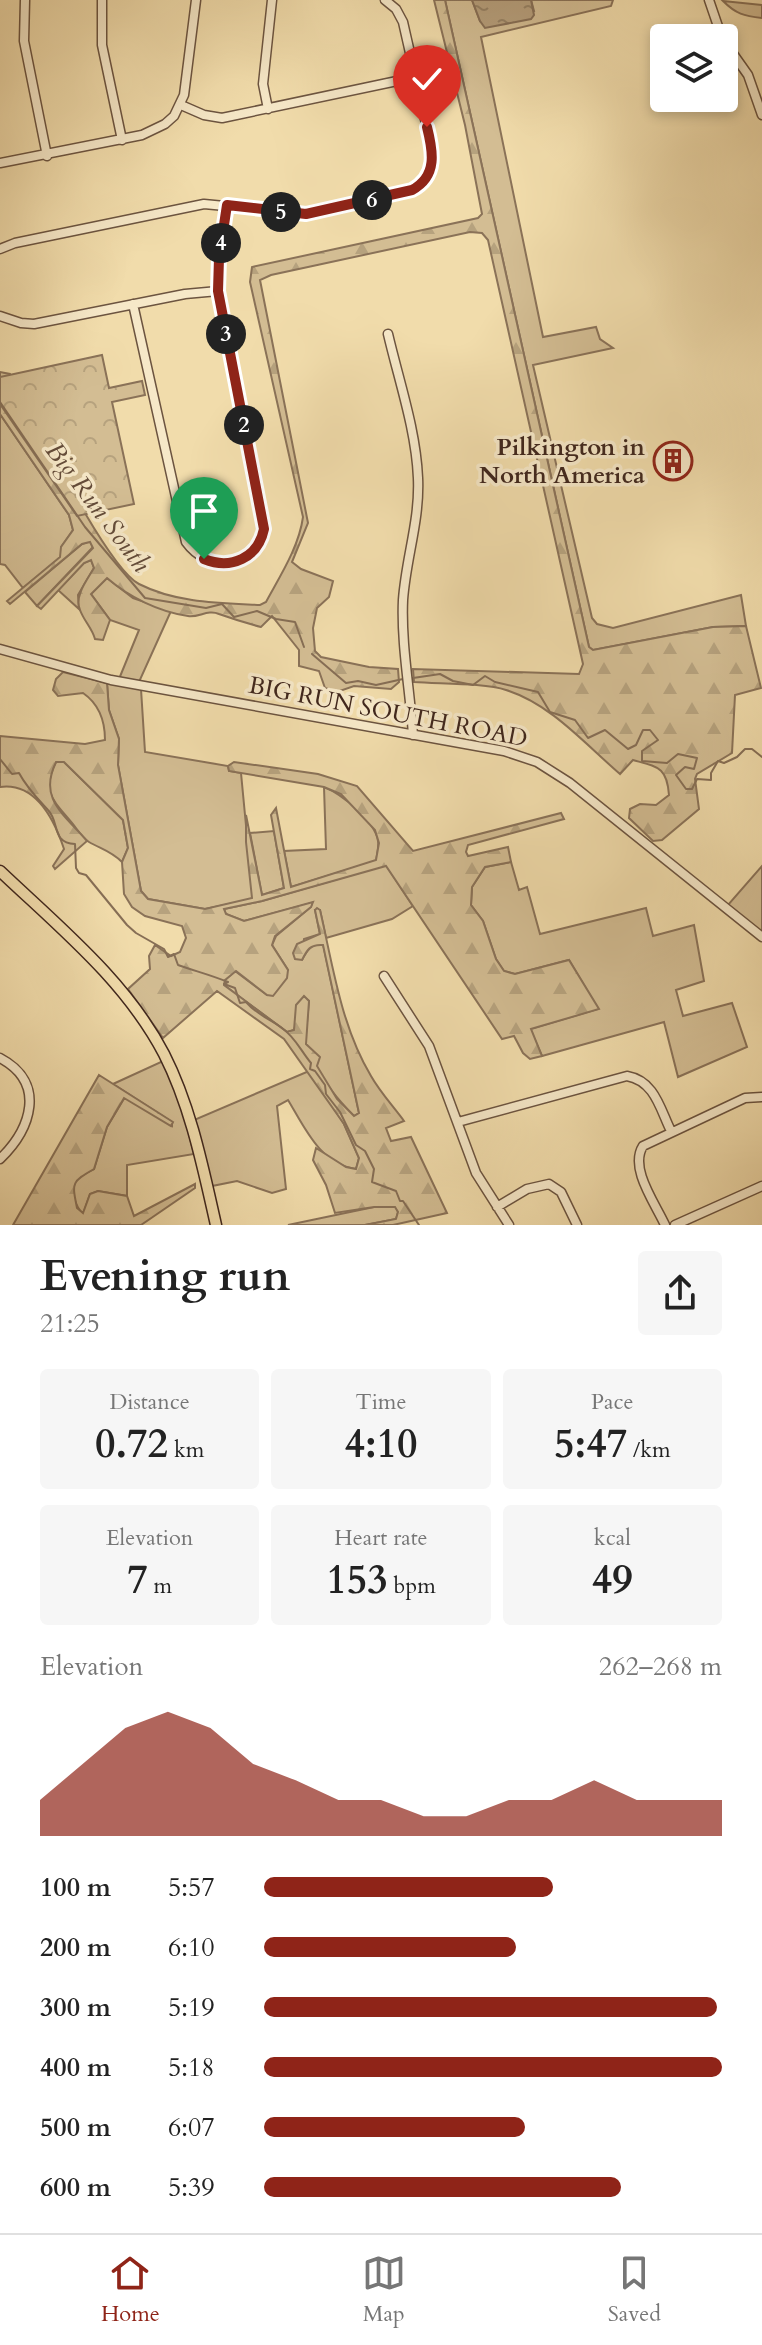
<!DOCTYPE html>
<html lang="en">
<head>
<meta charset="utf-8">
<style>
  body { margin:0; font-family:Cardo,serif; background:#f6f6f6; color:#222; height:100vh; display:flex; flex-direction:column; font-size:30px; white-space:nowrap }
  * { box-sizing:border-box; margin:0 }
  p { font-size:26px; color:#767676 }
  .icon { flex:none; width:44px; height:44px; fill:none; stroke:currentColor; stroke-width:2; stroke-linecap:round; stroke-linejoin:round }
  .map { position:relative; height:1225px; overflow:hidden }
  .details { display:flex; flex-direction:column; background:#fff; flex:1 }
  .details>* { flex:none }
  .buttons { position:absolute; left:650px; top:24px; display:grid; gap:16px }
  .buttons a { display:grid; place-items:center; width:88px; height:88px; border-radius:8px; background:#fff; box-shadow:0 4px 12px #0003; font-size:40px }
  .pin { position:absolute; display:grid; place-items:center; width:68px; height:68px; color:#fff; margin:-82px -34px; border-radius:50% 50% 50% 0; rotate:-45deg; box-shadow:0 0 8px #0007 }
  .pin .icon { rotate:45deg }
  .km { position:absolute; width:40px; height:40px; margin:-20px; border-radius:50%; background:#222; color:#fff; font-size:22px; line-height:40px; text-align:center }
  .round { display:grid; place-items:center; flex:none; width:84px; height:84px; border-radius:8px; background:#f6f6f6 }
  .overview { display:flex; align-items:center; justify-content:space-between; height:136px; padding:0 40px }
  h1 { font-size:44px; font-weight:700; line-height:60px }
  .metrics { display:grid; grid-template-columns:repeat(3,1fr); gap:12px; height:136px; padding:8px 40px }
  .metrics div { display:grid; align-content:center; border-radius:8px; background:#f6f6f6; text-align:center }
  .metrics b { font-size:40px; font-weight:700 }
  .metrics small { font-size:22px; font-weight:400 }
  .metrics p { font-size:22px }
  .chart { height:224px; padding:16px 40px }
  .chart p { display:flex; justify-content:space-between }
  .chart svg { width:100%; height:144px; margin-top:8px; fill:#8f2418; opacity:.7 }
  ul { padding:0 40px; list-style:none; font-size:26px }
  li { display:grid; grid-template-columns:128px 96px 1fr; align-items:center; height:60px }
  li i { height:20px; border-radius:10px; background:#8f2418 }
  .dock { display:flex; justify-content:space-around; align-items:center; height:112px; border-top:2px solid #e0e0e0; background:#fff; font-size:22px; color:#767676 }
  .dock a { display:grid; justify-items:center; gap:4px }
  .dock .active { color:#8f2418 }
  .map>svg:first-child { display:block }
  .green { fill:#d3bd93; stroke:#8a7258; stroke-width:2 }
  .forest { fill:url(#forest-firs); stroke:#8a7258; stroke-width:2 }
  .park { fill:url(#park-crowns); stroke:#8a7258; stroke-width:2 }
  .water { fill:url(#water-ripples); stroke:#866e55; stroke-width:2 }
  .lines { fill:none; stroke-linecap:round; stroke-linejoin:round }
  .stream { stroke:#866e55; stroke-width:2 }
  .minor-casing { stroke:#6c5440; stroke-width:11 }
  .major-casing { stroke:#40271d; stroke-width:13 }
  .minor { stroke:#f6e8c8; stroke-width:8 }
  .major { stroke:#f1dcab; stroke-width:10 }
  .route-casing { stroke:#fff; stroke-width:16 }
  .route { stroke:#8f2418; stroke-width:10 }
  .labels { text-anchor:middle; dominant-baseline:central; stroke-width:7; stroke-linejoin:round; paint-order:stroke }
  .poi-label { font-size:24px; font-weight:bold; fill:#40271d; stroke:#f6e8c8; text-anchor:end }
  .street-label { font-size:24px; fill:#40271d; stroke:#f6e8c8 }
  .water-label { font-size:26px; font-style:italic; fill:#634b39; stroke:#f6e8c8 }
</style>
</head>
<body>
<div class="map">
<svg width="762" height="1225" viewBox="0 0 762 1225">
  <defs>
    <pattern id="forest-firs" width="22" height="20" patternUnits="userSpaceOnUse" patternTransform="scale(2)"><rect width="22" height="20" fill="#d3bd93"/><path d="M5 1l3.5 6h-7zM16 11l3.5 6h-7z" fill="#b6a27e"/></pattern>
    <pattern id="park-crowns" width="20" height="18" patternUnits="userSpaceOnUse" patternTransform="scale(2)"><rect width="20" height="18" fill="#d3bd93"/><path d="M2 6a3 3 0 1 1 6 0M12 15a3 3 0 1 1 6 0" fill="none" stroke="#b6a27e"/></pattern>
    <pattern id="water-ripples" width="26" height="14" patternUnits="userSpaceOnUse" patternTransform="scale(2)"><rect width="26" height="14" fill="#b59e7b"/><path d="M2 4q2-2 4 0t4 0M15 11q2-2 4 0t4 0" fill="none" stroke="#958164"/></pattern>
  </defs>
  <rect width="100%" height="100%" fill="#f1dcab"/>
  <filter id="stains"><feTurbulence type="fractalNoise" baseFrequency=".0025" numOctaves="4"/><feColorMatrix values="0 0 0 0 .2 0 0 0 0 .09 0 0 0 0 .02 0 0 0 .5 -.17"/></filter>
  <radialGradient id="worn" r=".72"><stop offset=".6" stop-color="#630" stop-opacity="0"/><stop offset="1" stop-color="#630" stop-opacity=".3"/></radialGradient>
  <path class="green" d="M445,0H472L480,21L534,11L531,0H613L611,6L481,37L543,337L596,327L600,339L613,348L533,365L592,618L597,624L613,628L741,595L746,626L713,627L593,650L589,647Z
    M723,1L762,5V18C744,16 736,14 723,1Z
    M0,414L69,515L73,530L61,547V557L23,588L5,565L0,564Z
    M90,541L93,547L37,606L25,592L82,544Z
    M91,560L94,568L78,595L79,609L58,590L84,563Z
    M107,578L133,598L171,611L139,682L119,679L139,630L110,620L91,594Z
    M107,683L141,689L145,752L228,766L229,771L241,773L253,899L205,909L148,899L141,891L118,765L119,739L109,710Z
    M56,762H64L123,820L128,848L122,862C111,851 101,849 89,842C82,838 77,829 72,823C53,800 41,792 56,762Z
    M324,787C342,794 375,821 378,841C379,847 377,854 376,861L291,887L284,851L326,849Z
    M274,831L284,888L262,895L250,833Z
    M511,862L519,890L527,887L540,934L646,908L653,936L694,925L704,981L676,990L683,1016L732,1003L747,1047L678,1077L664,1022L542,1056L530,1029L598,1009L569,960L515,974L504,971L496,959L483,921L471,905L472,887L485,867Z
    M386,865L413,906L392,919L326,938L320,910H315L320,934L304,939L302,960C307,950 311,944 323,944L359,1113L354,1116C340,1102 326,1086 317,1067C313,1058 313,1052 305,1044L309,1001L304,997L294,1030L287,1032L224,985L225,980L235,971L267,995L288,970L272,945L276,936L311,907L312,903L244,921L226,914L224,909L262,901Z
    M762,866V934L727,906Z
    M163,1061L181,1103L194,1154L127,1165V1196L98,1191L90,1194L83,1214C76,1207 69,1190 76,1181C79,1176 88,1172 94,1169L107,1127L125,1097L172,1126V1122L113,1084Z
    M309,1071L344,1124L359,1158L356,1169C320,1164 305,1128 288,1100L277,1106L286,1189L272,1193L237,1181L212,1186L194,1120Z
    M374,1207H396L398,1212L396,1219L365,1225H288Z"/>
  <path class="forest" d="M434,0H445L589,647L593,650L713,627L746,626L761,688L735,695L732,753L697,774L695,779L699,809L662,840L653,841L629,818L630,809L640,804L656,805L669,795C667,767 658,767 633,760L620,774C585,744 551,704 506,690C485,683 439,684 414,682L413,669L579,674L583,664L488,240L482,233L470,232L271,275L260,280L308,523L292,562L301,569L333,581L329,597L317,608L313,628L315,651L321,657L369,667L398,669L399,682L391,689L354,686L337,692L325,688L319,671L299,666V650L272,616L261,627C246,623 233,619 219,614C208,609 198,618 188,616C159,612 129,597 107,578L91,594L110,620L103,640L95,639C92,628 84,621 80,610C74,596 87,580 94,568L91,560L84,563L41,609L37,606L93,548L90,542L82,544L10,604L7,601L60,557L61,547L73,530L69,515L0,414V372L10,374C32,414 106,567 139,584C176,603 220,603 260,605L266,602C280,576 299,547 303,517L250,282L252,267L478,218L482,214L465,125Z
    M63,672L107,683L109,710L119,739L118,765L141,891L148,899L205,909L252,898L246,842V815L262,895L284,888L271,815L276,808L291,887L376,860L379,843L375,830L341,794L324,787L229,771L228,766L234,762L318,774L357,786L413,851L561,813L564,819L468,845L466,852L468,856L508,847L511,862L485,867L472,887L471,905L483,921L496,959L504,971L515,974L569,960L599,1009L531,1029L542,1056L530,1059L523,1053L514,1036L502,1039L386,866L262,901L224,909L226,914L244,921L313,902L311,907L275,936L272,945L288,970L287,978L273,996L267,995L236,971L225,980L224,985L287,1032L294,1030L296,1005L304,996L309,1001L306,1044L320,1057L317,1066L337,1099L354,1116L359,1113L323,945C310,944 307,950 302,960L295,959L293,953L297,944L320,934L315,910L317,908L320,910C333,966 341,1026 371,1076C380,1092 393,1106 404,1121L386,1128L391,1141L411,1137L447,1213L393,1225H365L396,1219L398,1212L395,1207H374L335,1213L326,1185L313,1160L316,1148L346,1167L356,1169L359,1158L344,1124L284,1039L217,991L163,1038L128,989L150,969L149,956L155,945L171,956L180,952L186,938L182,926L145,916L132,907L124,894L122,862L128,848L123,820L64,762H56C38,799 64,814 87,841L55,869L53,866L64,849C54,819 36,782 0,787V736L85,744L105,740C105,721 99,704 83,693L58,696L53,690L56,679Z
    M99,1075L173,1122L171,1126L124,1098L107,1127L94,1169C71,1182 72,1183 77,1208L83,1213L90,1194L98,1191L127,1196L134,1216L195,1184V1188L141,1225H13Z"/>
  <path class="park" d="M102,355L109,388L142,381L145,395L112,402L134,504L77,516L0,404V377Z"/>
  <path class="water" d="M472,0H531L534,15L531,19L485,28L480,21Z"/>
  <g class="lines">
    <path class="stream" d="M0,402L85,527L145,598L206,608L222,604L234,617L257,611L276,619L295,622L304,647
      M312,654L346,683L358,681L376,685L403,679
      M413,678L440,674L453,681L473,685L485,676L495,682L538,692L550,712L575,720L588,738L605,730L628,749L636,745L643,730H650L658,740L642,751V761L667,763L678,754L697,758L694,769L685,767L676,775L686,789H692L697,779L711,780V773L718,761L724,763L737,757L745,749H752L762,757
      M0,759L12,774L19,773C27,788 37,798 48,810C60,822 51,843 75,844L76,868L79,873L86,875L127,925L136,933L164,949L168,957L174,954L178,965C195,971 211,975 228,982L224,984L235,988L240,1003L246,1002C257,1015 270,1019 282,1028C295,1037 301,1051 311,1063L310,1069L315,1071L325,1085L326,1094L340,1112L356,1145L365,1151L374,1169L372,1182L396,1191L400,1201H403L419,1225"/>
    <defs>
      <path id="minor" d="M25,0L24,41L47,156
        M102,0V45L122,140
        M709,0L722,38
        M724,41L748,75L762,115
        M181,105L204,115L222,118L416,77
        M268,109L263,84L272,0
        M0,163L142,135L165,124L174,116L184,95L196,0
        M0,249L15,243L204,204L306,214L405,192C427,184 432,172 432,150L403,22L396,9L385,0
        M133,304L186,542C209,574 255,569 264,529L218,291L219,258L227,205
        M0,316L21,323L34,324L185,294L218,291
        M388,334C399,381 416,430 418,478C420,520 406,558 403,600C401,644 410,690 413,735
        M0,649L111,680L504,751L537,762L570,783L762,937
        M384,976L429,1046L476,1173L509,1225
        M0,1058C47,1083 31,1129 0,1159
        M458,1122L627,1076C655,1081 660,1109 671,1131
        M497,1207L527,1189L549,1184L561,1192L577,1225
        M665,1225C655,1203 629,1168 643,1146L745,1098L762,1097
        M675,1225L762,1186"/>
      <path id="major" d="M0,871C59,927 126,981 164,1054C191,1107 203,1168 216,1225"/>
    </defs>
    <use href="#minor" class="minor-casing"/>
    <use href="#major" class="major-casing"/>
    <use href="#minor" class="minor"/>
    <use href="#major" class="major"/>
  </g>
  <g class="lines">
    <defs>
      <path id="route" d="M204,559C231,570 258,558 264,529L218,291L219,258L227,205L306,214L412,190C438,176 433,151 427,127"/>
    </defs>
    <use href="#route" class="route-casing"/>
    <use href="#route" class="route"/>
  </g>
  <defs>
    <symbol id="building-ring" viewBox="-11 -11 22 22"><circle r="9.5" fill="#f6e8c8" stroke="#8f2418" stroke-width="1.5"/><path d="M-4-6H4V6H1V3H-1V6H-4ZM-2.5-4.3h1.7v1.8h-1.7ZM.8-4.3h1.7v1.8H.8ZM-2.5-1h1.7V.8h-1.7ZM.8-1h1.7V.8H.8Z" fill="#8f2418"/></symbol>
  </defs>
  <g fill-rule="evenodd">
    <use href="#building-ring" x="651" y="439" width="44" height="44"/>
  </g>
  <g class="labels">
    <g class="poi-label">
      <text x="645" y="447">Pilkington in<tspan x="645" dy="28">North America</tspan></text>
    </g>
    <g class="street-label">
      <text transform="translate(388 712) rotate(11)">BIG RUN SOUTH ROAD</text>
    </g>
    <g class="water-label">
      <text transform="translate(98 507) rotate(53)">Big Run South</text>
    </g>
  </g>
  <rect width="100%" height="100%" filter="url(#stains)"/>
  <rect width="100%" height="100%" fill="url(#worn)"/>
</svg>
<div class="buttons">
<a><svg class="icon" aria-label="layers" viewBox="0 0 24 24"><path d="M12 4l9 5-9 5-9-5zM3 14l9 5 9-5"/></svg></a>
</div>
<div class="pin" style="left:204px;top:559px;background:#1e9e55"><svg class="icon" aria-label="arrive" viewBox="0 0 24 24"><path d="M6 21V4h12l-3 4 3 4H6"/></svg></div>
<div class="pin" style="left:427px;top:127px;background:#d93025"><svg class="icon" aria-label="check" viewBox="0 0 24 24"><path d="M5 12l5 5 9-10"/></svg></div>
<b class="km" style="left:244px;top:425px">2</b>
<b class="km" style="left:226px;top:334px">3</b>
<b class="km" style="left:221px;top:243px">4</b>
<b class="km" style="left:281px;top:212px">5</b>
<b class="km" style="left:372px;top:200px">6</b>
</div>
<section class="details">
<div class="overview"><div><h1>Evening run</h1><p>21:25</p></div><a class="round"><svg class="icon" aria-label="share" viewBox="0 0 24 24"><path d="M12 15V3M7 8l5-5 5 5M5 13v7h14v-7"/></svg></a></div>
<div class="metrics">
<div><p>Distance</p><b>0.72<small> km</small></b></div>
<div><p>Time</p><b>4:10</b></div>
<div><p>Pace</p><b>5:47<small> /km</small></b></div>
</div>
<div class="metrics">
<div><p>Elevation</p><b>7<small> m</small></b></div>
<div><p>Heart rate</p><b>153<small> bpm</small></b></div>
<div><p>kcal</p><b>49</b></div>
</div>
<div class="chart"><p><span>Elevation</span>262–268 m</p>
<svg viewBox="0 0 160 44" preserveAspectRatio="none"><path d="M0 44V33L10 22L20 11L30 6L40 11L50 22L60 27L70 33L80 33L90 38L100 38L110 33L120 33L130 27L140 33L150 33L160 33V44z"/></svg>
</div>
<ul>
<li><b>100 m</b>5:57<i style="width:63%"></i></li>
<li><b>200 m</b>6:10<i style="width:55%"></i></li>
<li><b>300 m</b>5:19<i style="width:99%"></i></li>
<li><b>400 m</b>5:18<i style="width:100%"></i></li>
<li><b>500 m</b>6:07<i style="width:57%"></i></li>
<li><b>600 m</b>5:39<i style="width:78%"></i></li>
</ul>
</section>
<nav class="dock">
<a class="active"><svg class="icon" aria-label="home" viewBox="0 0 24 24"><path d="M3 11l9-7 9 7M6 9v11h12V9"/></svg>Home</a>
<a><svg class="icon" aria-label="map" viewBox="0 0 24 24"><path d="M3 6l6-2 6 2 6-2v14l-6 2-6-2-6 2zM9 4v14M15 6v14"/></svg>Map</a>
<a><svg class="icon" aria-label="saved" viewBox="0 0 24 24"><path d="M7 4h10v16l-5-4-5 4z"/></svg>Saved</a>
</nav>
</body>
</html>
